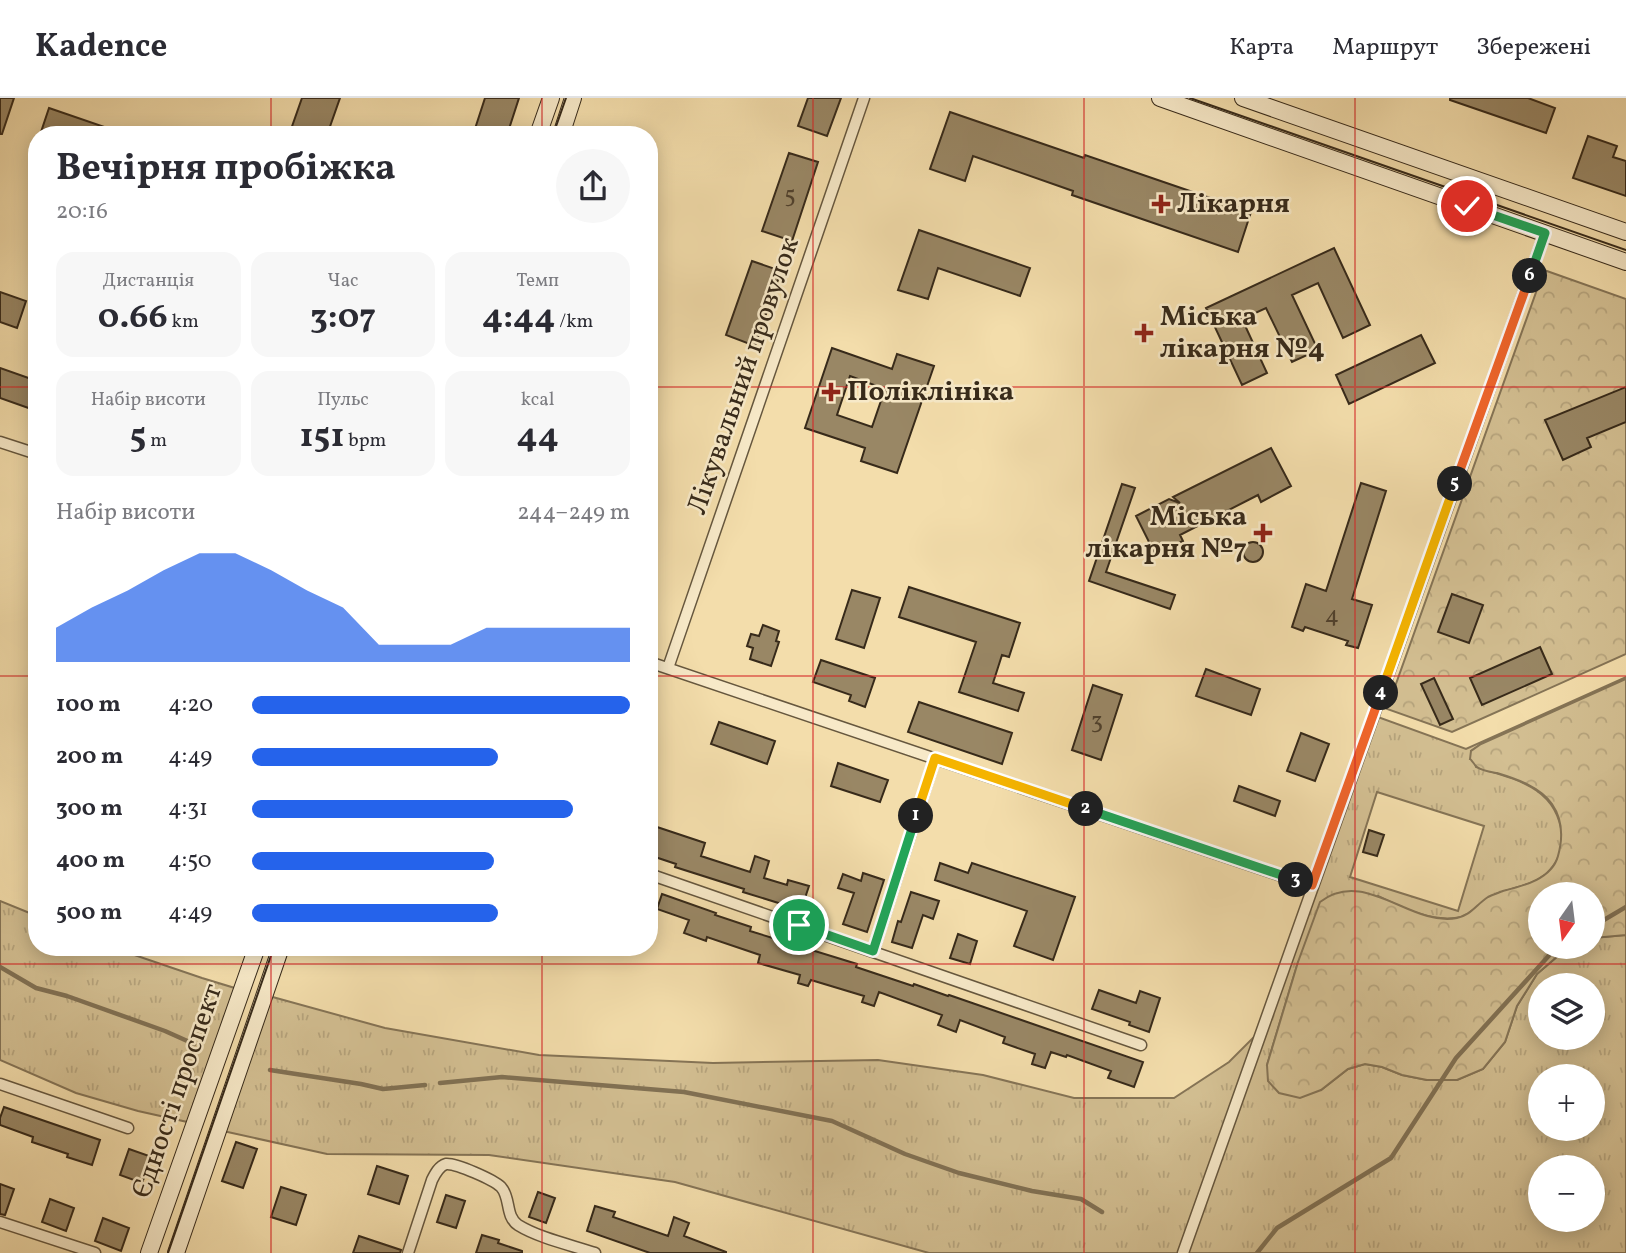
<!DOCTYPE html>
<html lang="uk">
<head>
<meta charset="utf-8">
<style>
  body { margin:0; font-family:Vollkorn,serif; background:#f7f7f7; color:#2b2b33; height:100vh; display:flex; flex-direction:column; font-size:26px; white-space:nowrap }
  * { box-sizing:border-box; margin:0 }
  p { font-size:23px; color:#7c7c81 }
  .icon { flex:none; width:38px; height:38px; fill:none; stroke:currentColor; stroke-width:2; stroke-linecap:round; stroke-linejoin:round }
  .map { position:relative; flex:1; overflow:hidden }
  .details { position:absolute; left:28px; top:28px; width:630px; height:830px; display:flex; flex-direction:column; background:#fff; border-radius:28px; box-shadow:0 4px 18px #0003 }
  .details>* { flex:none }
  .needle { width:46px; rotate:194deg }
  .buttons { position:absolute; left:1528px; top:784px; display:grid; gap:14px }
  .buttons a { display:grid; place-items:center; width:77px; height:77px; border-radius:50%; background:#fff; box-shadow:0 4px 18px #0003; font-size:35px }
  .pin { position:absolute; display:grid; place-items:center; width:60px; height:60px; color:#fff; margin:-30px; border:4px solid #fff; border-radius:50%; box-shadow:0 2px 7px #0007 }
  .km { position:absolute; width:35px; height:35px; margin:-18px; border-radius:50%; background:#222; color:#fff; font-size:19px; line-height:35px; text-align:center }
  .round { display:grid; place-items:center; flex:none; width:74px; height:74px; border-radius:37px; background:#f7f7f7 }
  .summary { display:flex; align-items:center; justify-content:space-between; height:119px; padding:0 28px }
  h1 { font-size:38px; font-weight:700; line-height:52px }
  .metrics { display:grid; grid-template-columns:repeat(3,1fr); gap:10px; height:119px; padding:7px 28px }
  .metrics div { display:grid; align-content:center; border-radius:18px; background:#f7f7f7; text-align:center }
  .metrics b { font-size:35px; font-weight:700 }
  .metrics small { font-size:19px; font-weight:400 }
  .metrics p { font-size:19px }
  .chart { height:196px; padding:14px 28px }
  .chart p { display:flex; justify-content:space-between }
  .chart svg { width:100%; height:126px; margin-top:7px; fill:#2563eb; opacity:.7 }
  ul { padding:0 28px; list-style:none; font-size:23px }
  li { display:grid; grid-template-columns:112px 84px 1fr; align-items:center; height:52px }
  li i { height:18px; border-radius:9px; background:#2563eb }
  header { display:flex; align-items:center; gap:42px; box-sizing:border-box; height:98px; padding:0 35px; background:#fff; border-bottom:2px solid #e1e1e2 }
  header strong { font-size:33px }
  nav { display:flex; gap:38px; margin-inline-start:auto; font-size:24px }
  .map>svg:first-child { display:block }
  .grass { fill:url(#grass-tufts); stroke:#857456; stroke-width:2; fill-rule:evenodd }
  .forest { fill:url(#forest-crowns); stroke:#857456; stroke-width:2 }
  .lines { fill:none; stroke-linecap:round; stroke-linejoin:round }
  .stream { stroke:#817154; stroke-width:4.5 }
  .building { fill:#998765; stroke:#372a1a; stroke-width:2; fill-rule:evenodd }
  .street-casing { stroke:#66573e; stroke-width:13 }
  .secondary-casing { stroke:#372a1a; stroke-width:18 }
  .street { stroke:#f7e9c8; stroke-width:10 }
  .secondary { stroke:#f7e9c8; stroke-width:16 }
  .tram { stroke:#372a1a; stroke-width:2 }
  .split-1-casing { stroke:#fff; stroke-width:14 }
  .split-2-casing { stroke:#fff; stroke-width:14 }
  .split-3-casing { stroke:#fff; stroke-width:14 }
  .split-4-casing { stroke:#fff; stroke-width:14 }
  .split-5-casing { stroke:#fff; stroke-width:14 }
  .split-6-casing { stroke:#fff; stroke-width:14 }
  .split-7-casing { stroke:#fff; stroke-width:14 }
  .split-1 { stroke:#22a559; stroke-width:9 }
  .split-2 { stroke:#f5b400; stroke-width:9 }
  .split-3 { stroke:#22a559; stroke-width:9 }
  .split-4 { stroke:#f0652b; stroke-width:9 }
  .split-5 { stroke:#f5b400; stroke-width:9 }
  .split-6 { stroke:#f0652b; stroke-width:9 }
  .split-7 { stroke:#22a559; stroke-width:9 }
  .grid { fill:none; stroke:#d62828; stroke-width:2; stroke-opacity:0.55 }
  .poi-dot { fill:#8f2418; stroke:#f7e9c8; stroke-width:2.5 }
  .labels { text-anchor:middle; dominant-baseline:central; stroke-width:5; stroke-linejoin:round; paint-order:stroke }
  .number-label { font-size:24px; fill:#50412d }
  .poi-label { font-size:28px; font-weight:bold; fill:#372a1a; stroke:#f7e9c8; text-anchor:start }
  .street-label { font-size:28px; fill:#372a1a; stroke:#f7e9c8 }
</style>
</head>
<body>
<header>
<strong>Kadence</strong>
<nav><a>Карта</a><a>Маршрут</a><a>Збережені</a></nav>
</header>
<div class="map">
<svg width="1626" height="1155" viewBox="0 0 1626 1155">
  <defs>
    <pattern id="grass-tufts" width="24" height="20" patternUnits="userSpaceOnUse" patternTransform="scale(1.75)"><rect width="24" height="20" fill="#d3bf92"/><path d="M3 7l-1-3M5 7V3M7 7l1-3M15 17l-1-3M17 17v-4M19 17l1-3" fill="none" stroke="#b6a47d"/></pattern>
    <pattern id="forest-crowns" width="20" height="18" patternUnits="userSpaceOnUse" patternTransform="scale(1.75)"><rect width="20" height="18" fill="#d3bf92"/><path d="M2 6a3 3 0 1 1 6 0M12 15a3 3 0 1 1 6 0" fill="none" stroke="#b6a47d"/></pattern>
  </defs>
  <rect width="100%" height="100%" fill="#f3ddab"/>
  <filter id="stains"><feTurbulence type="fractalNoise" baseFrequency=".00286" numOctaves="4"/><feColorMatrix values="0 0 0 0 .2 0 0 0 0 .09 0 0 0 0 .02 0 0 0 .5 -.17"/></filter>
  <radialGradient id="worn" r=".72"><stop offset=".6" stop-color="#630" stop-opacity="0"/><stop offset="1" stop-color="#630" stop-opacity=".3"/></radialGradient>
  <path class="grass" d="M1626,579V581L1481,646L1471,653L1476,669C1515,681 1558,689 1562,738C1563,752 1557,766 1546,776C1531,788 1513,789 1496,796C1481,802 1472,818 1455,820C1427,823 1402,809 1378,798L1298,864L1267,967L1321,992L1348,971L1365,966L1382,969L1402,977L1427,982H1457L1483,971L1505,944L1517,908L1537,876L1559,857L1573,849H1592L1593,840L1626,837V1155H929L675,1084L489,1057L327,1056L223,1033L269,898L385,930L539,957L713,965L878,962L983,977L1074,1000H1174L1229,964L1262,931L1378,619L1466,651ZM1377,694L1484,728L1458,813L1350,779ZM1540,887H1592V940H1540ZM1540,978H1592V1031H1540ZM1540,1069H1592V1122H1540Z
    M0,803L37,818V849H111L202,880L238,891L192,1025L138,1013L76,995L0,962Z"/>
  <path class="forest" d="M1544,172L1626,201V556L1452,634L1387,611Z
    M1626,581V837L1593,840L1592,796H1540V849H1573L1559,857L1537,876L1517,908L1505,944L1483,971L1457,982H1427L1402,977L1382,969L1365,966L1348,971L1321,992L1300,1000L1279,995L1268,983L1267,967L1298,864L1320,804C1365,769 1410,829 1457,820C1470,818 1477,806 1488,799C1492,797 1498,795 1503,793C1523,788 1552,781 1558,758C1563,740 1563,722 1552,706C1540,689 1517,681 1497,675C1491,674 1482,673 1477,669C1476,669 1471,661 1470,661L1471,653L1481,646Z"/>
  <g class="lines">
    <path class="stream" d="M1592,829L1626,809
      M0,869L36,890L67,898L165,933L194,946
      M270,972L361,986L383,991L425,987
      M440,985L502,979L684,994L832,1023L905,1056L959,1075L1032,1093L1081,1101L1102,1114
      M1257,1155L1277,1130L1391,1060L1456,960L1554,852L1558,849"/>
  </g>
  <path class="building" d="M0,0H14L2,36H0Z
    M302,0H340L327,37H289Z
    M485,0H519L507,37H473Z
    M808,0H841L827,38L798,28Z
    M1450,0H1528L1555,10L1546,35L1450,2Z
    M49,10L122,35L121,37H40Z
    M950,14L1084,60L1085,57L1251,114L1238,154L1072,97L1073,93L973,58L965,83L930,71Z
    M1588,38L1617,48L1613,59L1626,63V98L1573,80Z
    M789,55L818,64L792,143L762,133Z
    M919,132L1030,170L1020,198L938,170L928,201L898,192Z
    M1334,150L1370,227L1343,240L1318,185L1292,197L1318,252L1292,264L1266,210L1242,221L1267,275L1242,287L1206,210Z
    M752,163L781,173L755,248L726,237Z
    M0,194L26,203L17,230L0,224Z
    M1421,237L1435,265L1349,306L1336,277Z
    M832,250L892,271L897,256L934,268L897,375L861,363L865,350L805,330ZM850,278L885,291L872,329L837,317Z
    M0,270L37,283V313L0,300Z
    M1626,289V324L1587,340L1591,349L1563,362L1545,322Z
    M1271,350L1291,388L1261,404L1258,397L1180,437L1183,443L1155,456L1136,418L1169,401L1180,405L1173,399Z
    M1361,385L1386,393L1352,501L1372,507L1358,550L1346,547L1348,543L1305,529L1303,533L1292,529L1306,486L1326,493Z
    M1122,386L1135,390L1106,474L1175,497L1170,511L1089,483Z
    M1243 454a10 10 0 1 1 20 0a10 10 0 1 1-20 0Z
    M909,489L1020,525L1009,559L1002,557L993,585L1024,595L1018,613L959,594L976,544L899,519Z
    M852,492L880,500L864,550L836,541Z
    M1452,496L1483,507L1469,545L1438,534Z
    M763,527L779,533L776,543L779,544L771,568L750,561L753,550L747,548L751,536L759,538Z
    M1540,549L1552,576L1482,607L1470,580Z
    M821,562L875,580L865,609L849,603L851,597L813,584Z
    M1206,571L1260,591L1251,617L1196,598Z
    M1434,580L1453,621L1440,627L1421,586Z
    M1093,587L1122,597L1101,662L1072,652Z
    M919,604L1012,635L1002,666L908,634Z
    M719,624L775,643L767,666L711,646Z
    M1301,635L1329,646L1315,683L1287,673Z
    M838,665L888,682L880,704L831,688Z
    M1239,688L1280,703L1275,718L1234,703Z
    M654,728L705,745L701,758L750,774L755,758L769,763L764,780L787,787L788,782L809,788L801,812L743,794L744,791L675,769L676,766L649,757V742Z
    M1369,732L1384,737L1377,758L1363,754Z
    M940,765L968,775L972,765L1075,799L1053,862L1014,848L1027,813L935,782Z
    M863,775L884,782L867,834L843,826L854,795L838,790L843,776L861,783Z
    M911,794L939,803L933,821L923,817L912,850L892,844L898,823L901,824Z
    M662,796L716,815L715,817L751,829L750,833L857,866L856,869L913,888L914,886L948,898L949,897L1143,964L1134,989L1108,980L1111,973L1067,957L1066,959L1051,954L1045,970L1032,966L1035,956L1003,945L1005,939L960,922L956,934L938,927L942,917L879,894L874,908L862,904L864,898L811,882L808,888L798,885L800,877L758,865L760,857L707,839L706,843L684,835L689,822L657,811Z
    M958,836L977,843L970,866L950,860Z
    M1099,892L1136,905L1140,893L1160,900L1149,934L1129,927L1130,924L1092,911Z
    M4,1009L100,1042L92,1067L67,1059L68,1056L32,1044L33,1039L0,1027V1020Z
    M236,1044L257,1051L243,1090L222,1083Z
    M129,1051L152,1059L142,1085L120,1077Z
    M377,1068L408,1078L399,1106L368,1096Z
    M0,1086L14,1091L5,1117L0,1116Z
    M281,1089L306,1097L296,1127L271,1119Z
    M538,1094L555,1100L546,1125L529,1119Z
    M446,1097L465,1103L456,1130L437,1124Z
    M50,1101L74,1110L66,1133L42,1124Z
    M595,1108L615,1114L613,1119L668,1138L674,1119L689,1125L684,1138L726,1154V1155H650L587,1133Z
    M103,1120L129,1130L121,1153L95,1143Z
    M482,1137L499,1142L498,1145L522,1153V1155H476Z
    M359,1138L401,1152L400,1155H353Z"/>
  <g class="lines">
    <defs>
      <path id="street" d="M0,344L37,356
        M649,564L1279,777L1312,787
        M668,570L864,0
        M649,776L1141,947
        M873,853L935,660
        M0,986L128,1030
        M0,1124L95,1155
        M408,1155L432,1082C435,1076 439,1068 446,1066C456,1065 494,1082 501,1089C511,1100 505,1118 518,1127C539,1140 571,1147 595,1155
        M1183,1155C1303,815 1424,475 1545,135"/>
      <path id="secondary" d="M1160,0L1626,164
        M1243,0L1626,134
        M538,37L551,0
        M561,37L573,0
        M149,1155L257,849
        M176,1155L281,849"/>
    </defs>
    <use href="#street" class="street-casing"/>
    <use href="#secondary" class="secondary-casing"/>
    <use href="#street" class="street"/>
    <use href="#secondary" class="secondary"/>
    <path class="tram" d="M1190,0L1626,152
      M553,37L566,0
      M168,1155L274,849"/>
  </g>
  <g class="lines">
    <defs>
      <path id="split-1" d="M799,827L873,853L916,718"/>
      <path id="split-2" d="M916,718L935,660L1086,711"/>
      <path id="split-3" d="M1086,711L1296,782"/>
      <path id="split-4" d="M1296,782L1312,787L1381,595"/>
      <path id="split-5" d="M1381,595L1455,386"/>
      <path id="split-6" d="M1455,386L1530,178"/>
      <path id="split-7" d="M1467,108L1545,135L1530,178"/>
    </defs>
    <use href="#split-1" class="split-1-casing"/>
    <use href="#split-2" class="split-2-casing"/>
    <use href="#split-3" class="split-3-casing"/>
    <use href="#split-4" class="split-4-casing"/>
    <use href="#split-5" class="split-5-casing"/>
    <use href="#split-6" class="split-6-casing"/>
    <use href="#split-7" class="split-7-casing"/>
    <use href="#split-1" class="split-1"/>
    <use href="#split-2" class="split-2"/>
    <use href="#split-3" class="split-3"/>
    <use href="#split-4" class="split-4"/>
    <use href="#split-5" class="split-5"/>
    <use href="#split-6" class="split-6"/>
    <use href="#split-7" class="split-7"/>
  </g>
  <path class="grid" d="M271,0V37M542,0V37M813,0V1155M1084,0V1155M1355,0V1155M0,289H37M649,289H1626M0,578H37M649,578H1626M271,849V1155M542,849V1155M0,866H1626"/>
  <g class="poi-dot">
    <path d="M1157.5 95.5h7v7h7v7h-7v7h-7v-7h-7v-7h7z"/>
    <path d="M1140.5 224.5h7v7h7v7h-7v7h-7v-7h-7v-7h7z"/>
    <path d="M827.5 283.5h7v7h7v7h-7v7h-7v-7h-7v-7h7z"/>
    <path d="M1259.5 424.5h7v7h7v7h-7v7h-7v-7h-7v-7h7z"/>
  </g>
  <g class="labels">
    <g class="number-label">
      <text x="790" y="98">5</text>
      <text x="1332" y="518">4</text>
      <text x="1097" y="624">3</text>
    </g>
    <g class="poi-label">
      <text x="1177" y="106">Лікарня</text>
      <text x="1160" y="219">Міська<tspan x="1160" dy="32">лікарня №4</tspan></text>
      <text x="847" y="294">Поліклініка</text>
      <text x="1247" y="419" text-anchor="end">Міська<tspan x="1247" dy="32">лікарня №7</tspan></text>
    </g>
    <g class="street-label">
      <text transform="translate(744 278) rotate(-71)">Лікувальний провулок</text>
      <text transform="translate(178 993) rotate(-71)">Єдності проспект</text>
    </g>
  </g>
  <rect width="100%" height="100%" filter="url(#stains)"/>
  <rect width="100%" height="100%" fill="url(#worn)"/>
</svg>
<div class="buttons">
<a><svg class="needle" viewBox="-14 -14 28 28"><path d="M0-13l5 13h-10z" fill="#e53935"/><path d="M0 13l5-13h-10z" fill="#7c7c81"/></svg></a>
<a><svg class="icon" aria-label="layers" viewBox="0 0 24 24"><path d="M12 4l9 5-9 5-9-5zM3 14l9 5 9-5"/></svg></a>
<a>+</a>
<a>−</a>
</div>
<div class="pin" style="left:799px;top:827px;background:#1e9e55"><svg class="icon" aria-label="arrive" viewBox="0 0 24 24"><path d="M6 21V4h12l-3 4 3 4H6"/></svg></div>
<div class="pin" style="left:1467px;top:108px;background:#d93025"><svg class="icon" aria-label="check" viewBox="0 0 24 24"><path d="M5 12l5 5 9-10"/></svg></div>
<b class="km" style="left:916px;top:718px">1</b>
<b class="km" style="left:1086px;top:711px">2</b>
<b class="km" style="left:1296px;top:782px">3</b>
<b class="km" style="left:1381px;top:595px">4</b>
<b class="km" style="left:1455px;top:386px">5</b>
<b class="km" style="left:1530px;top:178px">6</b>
<section class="details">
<div class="summary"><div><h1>Вечірня пробіжка</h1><p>20:16</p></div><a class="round"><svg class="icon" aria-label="share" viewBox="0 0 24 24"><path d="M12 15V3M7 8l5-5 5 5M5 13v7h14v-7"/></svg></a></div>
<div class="metrics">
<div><p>Дистанція</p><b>0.66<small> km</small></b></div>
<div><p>Час</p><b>3:07</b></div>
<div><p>Темп</p><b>4:44<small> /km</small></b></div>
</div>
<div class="metrics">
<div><p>Набір висоти</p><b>5<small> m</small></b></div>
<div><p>Пульс</p><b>151<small> bpm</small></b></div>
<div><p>kcal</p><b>44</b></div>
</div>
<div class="chart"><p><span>Набір висоти</span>244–249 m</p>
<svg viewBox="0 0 160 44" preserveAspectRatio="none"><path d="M0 44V32L10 25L20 19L30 12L40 6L50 6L60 12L70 19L80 25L90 38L100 38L110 38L120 32L130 32L140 32L150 32L160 32V44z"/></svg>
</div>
<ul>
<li><b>100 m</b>4:20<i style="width:100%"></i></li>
<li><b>200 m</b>4:49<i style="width:65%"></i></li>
<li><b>300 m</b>4:31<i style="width:85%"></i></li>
<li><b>400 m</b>4:50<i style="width:64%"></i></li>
<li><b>500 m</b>4:49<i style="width:65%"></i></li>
</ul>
</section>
</div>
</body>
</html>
